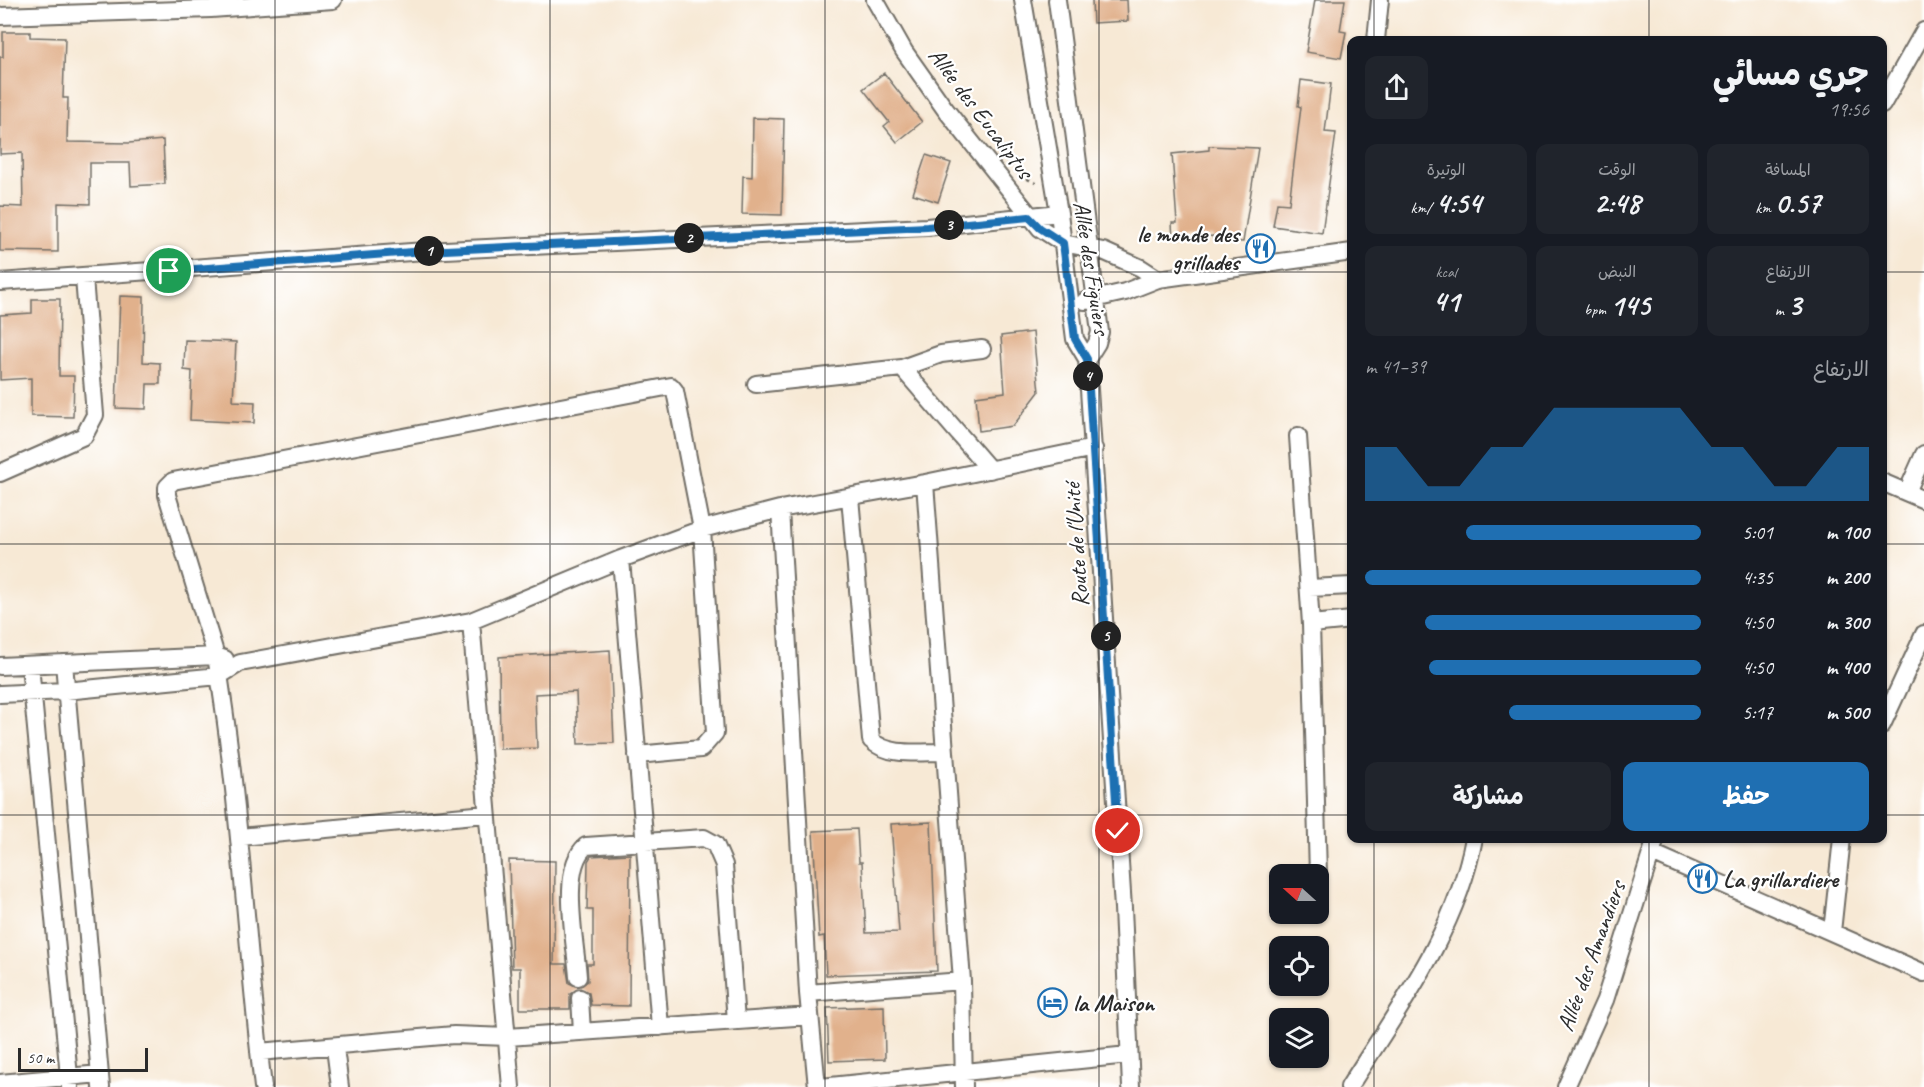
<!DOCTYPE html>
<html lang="ar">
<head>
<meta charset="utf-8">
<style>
  body { margin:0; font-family:Caveat,"Playpen Sans Arabic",sans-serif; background:#20242c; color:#f1f3f6; direction:rtl; height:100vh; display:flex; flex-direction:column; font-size:22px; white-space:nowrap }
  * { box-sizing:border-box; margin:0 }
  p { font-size:20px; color:#9ea1a6 }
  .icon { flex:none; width:33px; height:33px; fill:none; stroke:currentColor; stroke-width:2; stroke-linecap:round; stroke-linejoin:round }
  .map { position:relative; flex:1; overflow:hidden; direction:ltr }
  .drawer { position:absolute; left:1347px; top:36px; width:540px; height:807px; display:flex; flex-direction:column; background:#171b24; border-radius:12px; box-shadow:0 2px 4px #0004; direction:rtl }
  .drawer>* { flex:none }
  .needle { width:39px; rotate:291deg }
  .buttons { position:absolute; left:1269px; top:864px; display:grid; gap:12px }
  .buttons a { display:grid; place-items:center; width:60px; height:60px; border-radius:12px; background:#171b24; box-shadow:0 2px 4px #0004; font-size:30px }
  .scale { position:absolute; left:18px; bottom:15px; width:130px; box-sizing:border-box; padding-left:6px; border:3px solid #2b2b2b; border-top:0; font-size:16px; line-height:21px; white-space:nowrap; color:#2b2b2b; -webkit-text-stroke:4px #fff; paint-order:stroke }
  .pin { position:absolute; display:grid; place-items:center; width:51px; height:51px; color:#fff; margin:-26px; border:3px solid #fff; border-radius:50%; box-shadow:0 2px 6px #0007 }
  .km { position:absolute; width:30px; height:30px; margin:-15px; border-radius:50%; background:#222; color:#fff; font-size:16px; line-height:30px; text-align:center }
  .round { display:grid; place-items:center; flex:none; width:63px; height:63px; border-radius:12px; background:#20242c }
  .overview { display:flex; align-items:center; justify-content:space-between; height:102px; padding:0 18px }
  h1 { font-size:33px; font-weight:700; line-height:45px }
  .figures { display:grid; grid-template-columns:repeat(3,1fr); gap:9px; height:102px; padding:6px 18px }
  .figures div { display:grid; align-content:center; border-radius:12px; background:#20242c; text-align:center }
  .figures b { font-size:30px; font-weight:700 }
  .figures small { font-size:16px; font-weight:400 }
  .figures p { font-size:16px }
  .chart { height:168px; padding:12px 18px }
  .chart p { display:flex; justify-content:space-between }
  .chart svg { width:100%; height:108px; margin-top:6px; fill:#1f6fb2; opacity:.7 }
  .button { display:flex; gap:12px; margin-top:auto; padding:12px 18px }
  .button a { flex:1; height:69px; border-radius:12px; background:#1f6fb2; color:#fff; font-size:24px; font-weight:700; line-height:69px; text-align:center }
  .button a+a { background:#20242c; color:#f1f3f6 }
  ul { padding:0 18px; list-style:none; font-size:20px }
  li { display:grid; grid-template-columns:96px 72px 1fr; align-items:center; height:45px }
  li i { height:15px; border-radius:8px; background:#1f6fb2 }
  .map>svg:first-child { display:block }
  .building { fill:#e1b18c }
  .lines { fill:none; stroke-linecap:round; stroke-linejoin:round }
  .minor-casing { stroke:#726e66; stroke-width:20 }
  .path { stroke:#726e66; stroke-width:3; stroke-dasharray:4.5 4.5; stroke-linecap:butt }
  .minor { stroke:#fff; stroke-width:16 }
  .route-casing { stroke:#fff; stroke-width:12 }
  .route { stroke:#1f6fb2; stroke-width:8 }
  .grid { fill:none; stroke:#2b2b2b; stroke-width:1.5; stroke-opacity:0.55 }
  .labels { text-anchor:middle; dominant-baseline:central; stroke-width:4.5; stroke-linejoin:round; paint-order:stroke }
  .street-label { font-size:24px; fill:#2b2b2b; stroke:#fff }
  .poi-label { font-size:24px; font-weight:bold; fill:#2b2b2b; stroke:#fff; text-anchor:start }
</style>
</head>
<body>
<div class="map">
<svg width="1924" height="1087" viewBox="0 0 1924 1087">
  <rect width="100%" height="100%" fill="#fff"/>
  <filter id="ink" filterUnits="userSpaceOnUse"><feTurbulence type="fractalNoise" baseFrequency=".0167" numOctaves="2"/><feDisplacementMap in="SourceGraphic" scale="12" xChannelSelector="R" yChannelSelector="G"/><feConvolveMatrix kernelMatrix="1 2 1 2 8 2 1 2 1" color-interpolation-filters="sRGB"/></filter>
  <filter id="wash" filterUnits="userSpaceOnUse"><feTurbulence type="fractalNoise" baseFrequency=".008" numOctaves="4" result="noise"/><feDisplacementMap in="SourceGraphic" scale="24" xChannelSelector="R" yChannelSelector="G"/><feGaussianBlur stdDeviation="1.35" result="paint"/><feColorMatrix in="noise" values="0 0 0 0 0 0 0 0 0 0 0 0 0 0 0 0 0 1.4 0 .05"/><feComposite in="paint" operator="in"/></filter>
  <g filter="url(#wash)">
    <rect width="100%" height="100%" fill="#f7e9d5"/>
    <g id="blocks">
      <path class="building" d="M1092,0H1127L1128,21L1093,23Z
        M1315,0H1345L1340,31L1346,32L1341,58L1306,52Z
        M3,32H30V37L65,38L63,98H68L67,142L129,143L163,140L165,184L131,186L130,163H90V204L58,203V252L0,251V206L23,207L22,153L0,154V57H3Z
        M884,73L922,122L897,142L884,126L889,122L863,89Z
        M1301,80L1331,84L1325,132L1336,133L1322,233L1273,226L1277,203L1289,204L1301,107L1298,106Z
        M753,118L784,119L782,215L742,214L743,176L752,177Z
        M1209,146L1258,148L1243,242L1213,240V236L1173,239L1172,223H1177L1172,154L1209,150Z
        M926,155L951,163L938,202L913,194Z
        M120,296L144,297L143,362L160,363V384H147L146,409L116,408Z
        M32,299H60L59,376H74L73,417L31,416V378L0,380V315L32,313Z
        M1033,332L1039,392L1013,426L979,431L976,396L1005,392L1001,336Z
        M185,340L236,342L233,401L255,402L254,423L190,420L192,371L184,370Z
        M610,650L614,743L578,744L576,692L535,694L537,748L500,749L499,657Z
        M931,822L937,971L826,975L824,936L819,937L813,831L857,829L859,862H862L866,933L899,932L891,824Z
        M630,854L629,1006L591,1005L589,993L580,988L570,994V1009H520V968H512L509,860L555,861L554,964H566L569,983L578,987L588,981L587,964H593V910H587L588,861L591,856Z
        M884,1006L885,1059L829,1061L827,1008Z"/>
    </g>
  </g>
  <g filter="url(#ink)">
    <use href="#blocks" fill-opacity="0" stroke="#726e66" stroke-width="1.5"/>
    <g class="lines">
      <defs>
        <path id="minor" d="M875,0L904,51L945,109L1040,228L1063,243L1103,251L1141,268L1158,279
          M1023,0L1059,213L1075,339L1087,359L1123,908L1131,1087
          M1057,0L1100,332L1097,343L1087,359
          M0,16L211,9L333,0
          M1376,40L1380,0
          M1882,105L1924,31
          M0,282L425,251L927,227L1059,213
          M1085,301L1125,292L1158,279L1352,252
          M982,349L941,354L902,368L990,470
          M756,384L902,368
          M1298,436L1311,624L1318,874
          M0,473L84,436L95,415L84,278
          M1882,482L1924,500
          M925,483L962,981L964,1087
          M1907,492L1924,454
          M850,497L871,740C888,757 920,752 943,752
          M780,509L808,993L817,1087
          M621,559L660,1027
          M1309,588L1352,586
          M471,621L511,1087
          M1311,624L1352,620
          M64,663L101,1087
          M30,665L70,1087
          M0,666L216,656L225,659
          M0,694L65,691L219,676L240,663L471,621L621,559L702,529L780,509L925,483L1094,448
          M1882,725L1924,634
          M240,837L486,814
          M1652,853L1924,973
          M1832,932L1842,838
          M578,977C576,944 559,868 586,846L704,838L715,844L724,865L736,1021
          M808,993L962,981
          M580,998L582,1032
          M335,1048L340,1087
          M259,1052L454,1035L508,1037L810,1016
          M0,1083L100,1074
          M263,1087C246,943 240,799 216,656L167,495V487L173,481L671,386L675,391L702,529L715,733L701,749L637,755
          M821,1087L1128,1055
          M1349,1087C1398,1009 1457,931 1474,838
          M1566,1087L1605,1000L1656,838"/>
      </defs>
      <use href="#minor" class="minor-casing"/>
      <path class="path" d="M1018,174L1036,183"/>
      <use href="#minor" class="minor"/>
    </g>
  </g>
  <g class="lines" filter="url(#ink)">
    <defs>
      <path id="route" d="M169,271L425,251L927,227L1029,217L1040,228L1063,243L1075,339L1087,359L1118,831"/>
    </defs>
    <use href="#route" class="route-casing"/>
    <use href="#route" class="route"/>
  </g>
  <path class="grid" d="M275,0V1087M550,0V1087M825,0V1087M1099,0V1087M1374,0V40M1649,0V40M0,272H1352M1882,272H1924M0,544H1352M1882,544H1924M0,815H1352M1882,815H1924M1374,838V1087M1649,838V1087"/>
  <defs>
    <symbol id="restaurant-ring" viewBox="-11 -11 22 22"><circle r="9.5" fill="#fff" stroke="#1f6fb2" stroke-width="1.5"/><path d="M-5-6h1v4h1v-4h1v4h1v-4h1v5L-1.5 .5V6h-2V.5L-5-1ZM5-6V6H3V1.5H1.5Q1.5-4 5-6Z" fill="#1f6fb2"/></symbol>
    <symbol id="hotel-ring" viewBox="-11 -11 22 22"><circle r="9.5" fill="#fff" stroke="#1f6fb2" stroke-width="1.5"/><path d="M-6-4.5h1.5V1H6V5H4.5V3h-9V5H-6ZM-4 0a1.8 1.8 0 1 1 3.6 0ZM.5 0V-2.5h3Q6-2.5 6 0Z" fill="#1f6fb2"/></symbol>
  </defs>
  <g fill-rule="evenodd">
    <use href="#restaurant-ring" x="1244" y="232" width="33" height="33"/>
    <use href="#restaurant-ring" x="1686" y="862" width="33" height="33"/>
    <use href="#hotel-ring" x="1036" y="986" width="33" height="33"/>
  </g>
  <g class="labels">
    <g class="street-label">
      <text transform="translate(981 113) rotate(53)">Allée des Eucaliptus</text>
      <text transform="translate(1092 268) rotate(81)">Allée des Figuiers</text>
      <text transform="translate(1076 545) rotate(-94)">Route de l'Unité</text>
      <text transform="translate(1591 956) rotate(-70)">Allée des Amandiers</text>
    </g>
    <g class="poi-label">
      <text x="1239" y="234" text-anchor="end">le monde des<tspan x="1239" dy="28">grillades</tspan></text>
      <text x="1723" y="879">La grillardiere</text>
      <text x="1073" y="1003">la Maison</text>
    </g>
  </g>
</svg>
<div class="buttons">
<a><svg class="needle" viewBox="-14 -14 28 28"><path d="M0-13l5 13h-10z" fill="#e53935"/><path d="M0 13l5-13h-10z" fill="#9ea1a6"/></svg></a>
<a><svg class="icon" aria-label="locate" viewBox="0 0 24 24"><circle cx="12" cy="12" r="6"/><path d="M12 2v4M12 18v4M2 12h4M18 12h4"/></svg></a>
<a><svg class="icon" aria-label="layers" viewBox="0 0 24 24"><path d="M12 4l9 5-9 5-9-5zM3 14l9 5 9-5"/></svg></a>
</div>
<div class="scale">50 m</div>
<div class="pin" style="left:169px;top:271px;background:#1e9e55"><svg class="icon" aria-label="arrive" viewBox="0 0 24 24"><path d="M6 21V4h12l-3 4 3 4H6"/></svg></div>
<div class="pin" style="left:1118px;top:831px;background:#d93025"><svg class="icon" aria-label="check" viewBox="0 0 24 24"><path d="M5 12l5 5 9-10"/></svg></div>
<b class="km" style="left:429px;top:251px">1</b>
<b class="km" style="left:689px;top:238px">2</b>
<b class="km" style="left:949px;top:225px">3</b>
<b class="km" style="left:1088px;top:376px">4</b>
<b class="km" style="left:1106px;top:636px">5</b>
<section class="drawer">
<div class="overview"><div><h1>جري مسائي</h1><p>19:56</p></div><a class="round"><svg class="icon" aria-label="share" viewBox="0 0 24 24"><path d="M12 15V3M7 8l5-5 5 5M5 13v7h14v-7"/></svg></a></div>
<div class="figures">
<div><p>المسافة</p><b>0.57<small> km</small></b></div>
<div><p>الوقت</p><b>2:48</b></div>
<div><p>الوتيرة</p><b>4:54<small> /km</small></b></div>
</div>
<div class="figures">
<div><p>الارتفاع</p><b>3<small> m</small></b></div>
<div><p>النبض</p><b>145<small> bpm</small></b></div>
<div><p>kcal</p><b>41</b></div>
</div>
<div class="chart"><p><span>الارتفاع</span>39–41 m</p>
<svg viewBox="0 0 160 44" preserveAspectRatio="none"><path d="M0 44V22L10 22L20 38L30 38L40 22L50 22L60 6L70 6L80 6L90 6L100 6L110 22L120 22L130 38L140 38L150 22L160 22V44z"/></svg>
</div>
<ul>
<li><b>100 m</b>5:01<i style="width:70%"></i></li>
<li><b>200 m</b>4:35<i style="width:100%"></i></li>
<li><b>300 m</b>4:50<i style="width:82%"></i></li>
<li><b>400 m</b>4:50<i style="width:81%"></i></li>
<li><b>500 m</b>5:17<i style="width:57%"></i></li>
</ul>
<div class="button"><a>حفظ</a><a>مشاركة</a></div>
</section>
</div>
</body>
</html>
